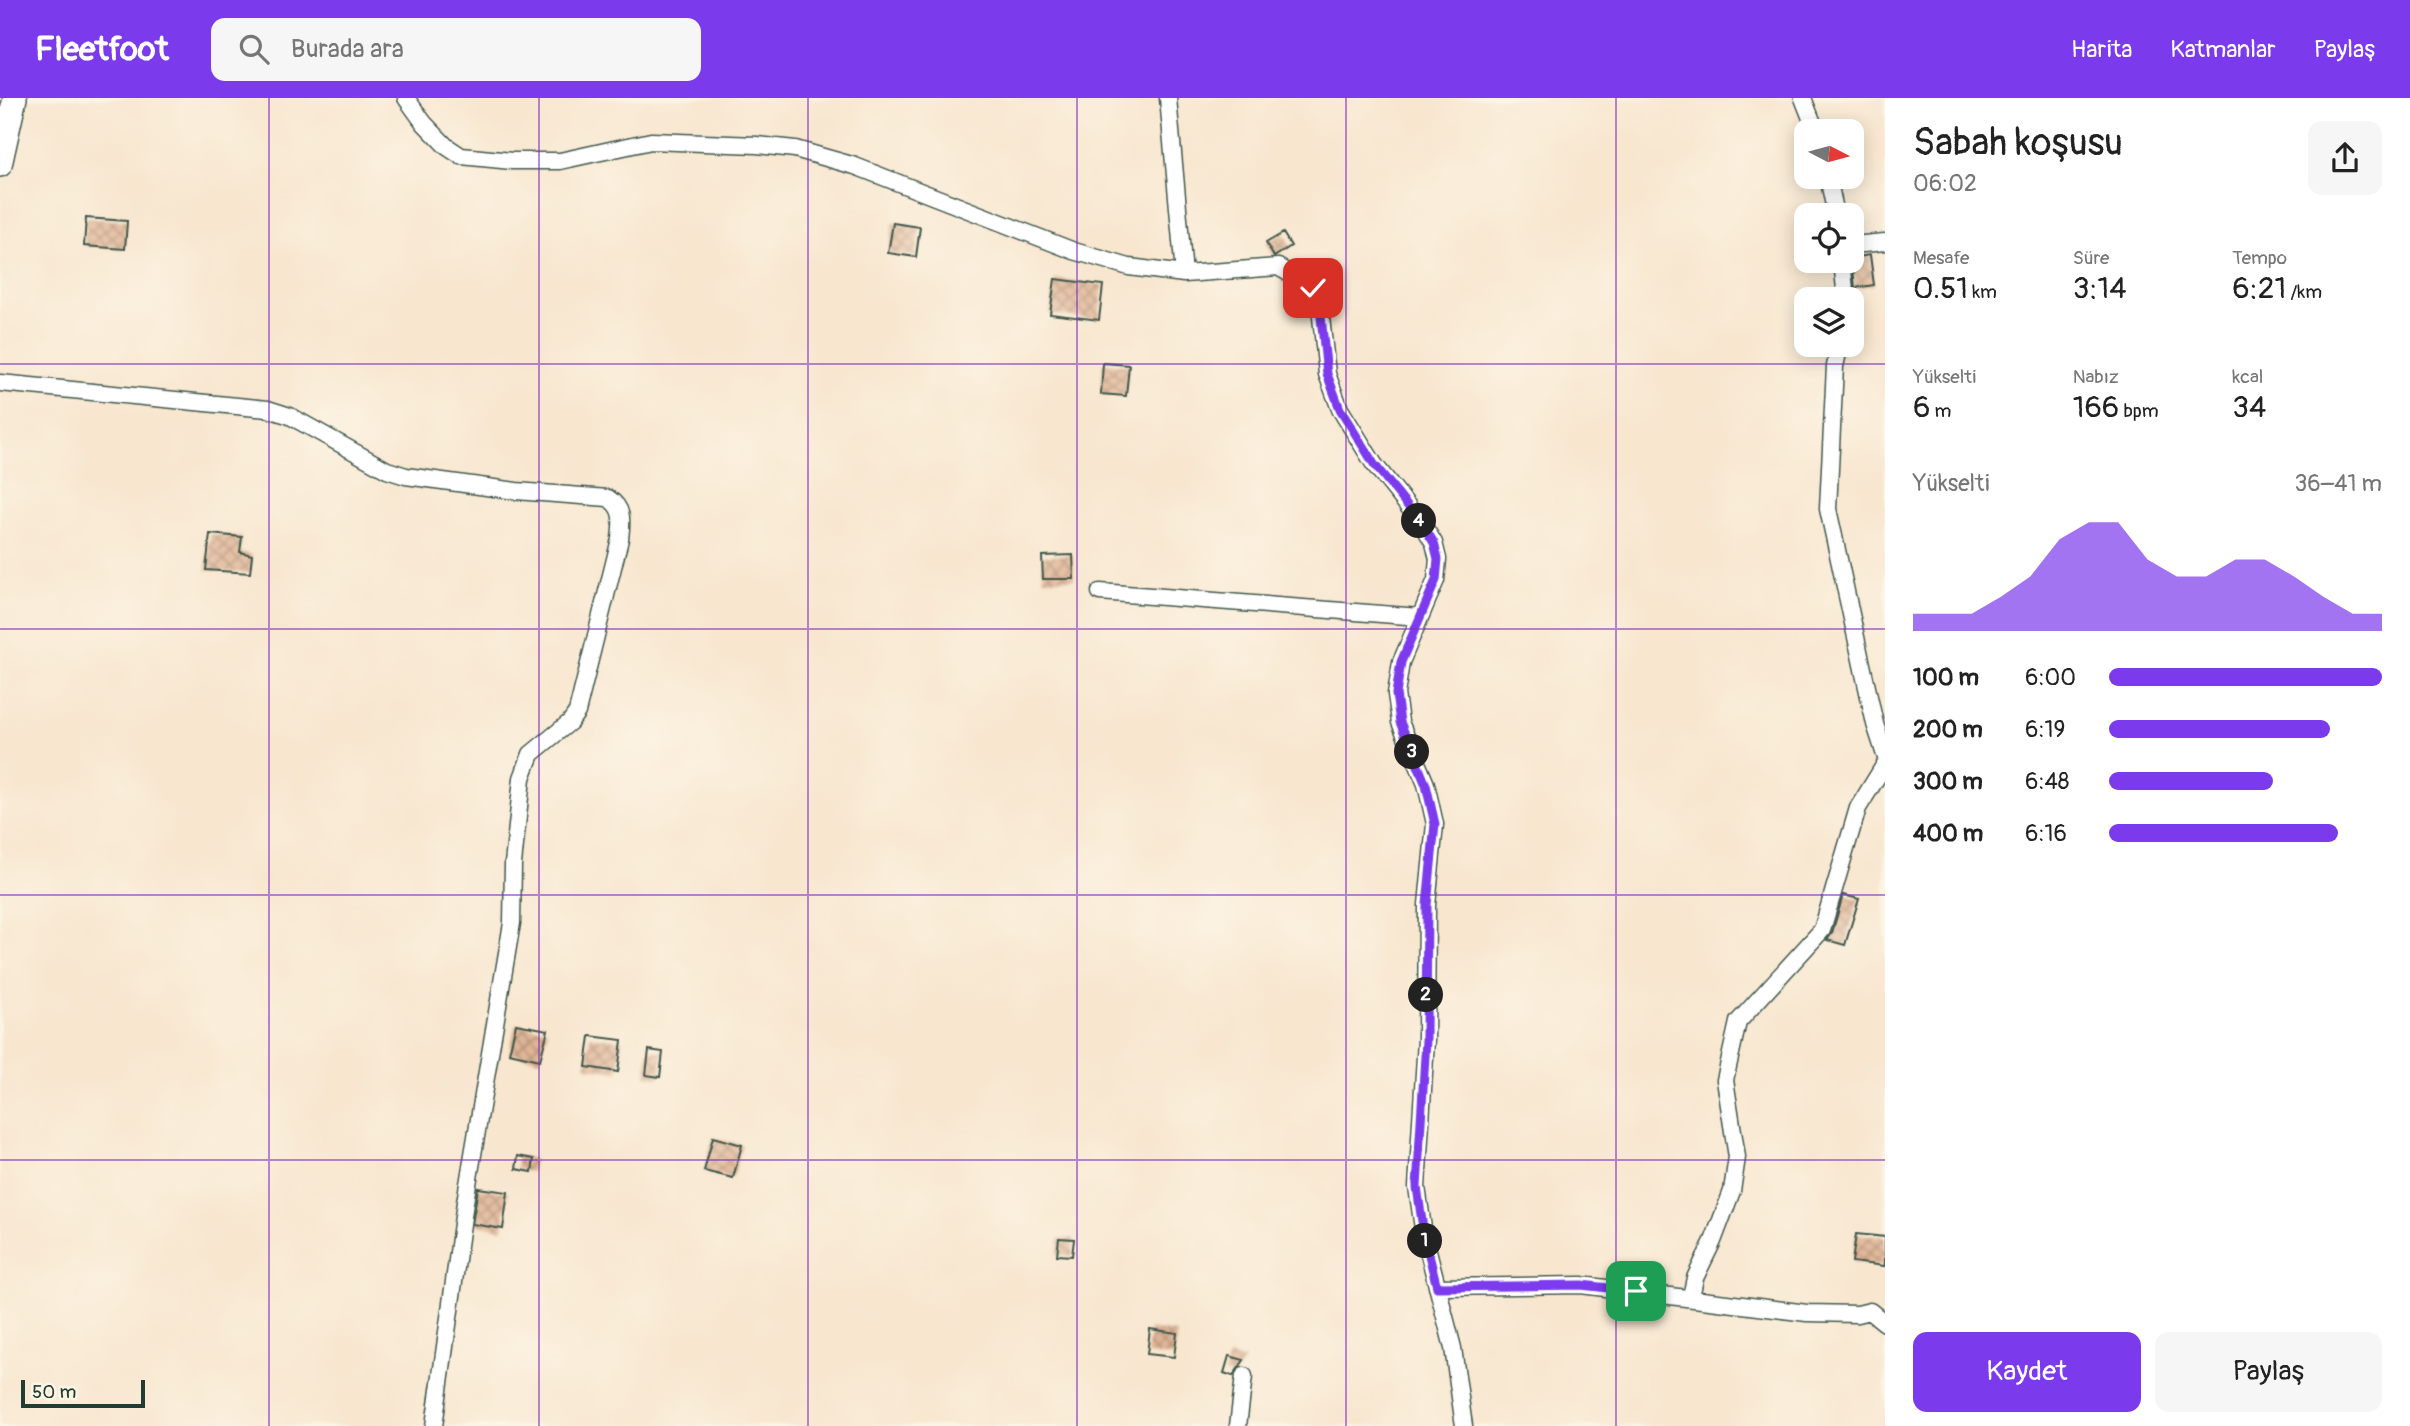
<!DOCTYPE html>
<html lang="tr">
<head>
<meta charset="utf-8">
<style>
  body { margin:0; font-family:Pangolin,sans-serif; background:#f6f6f6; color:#222; height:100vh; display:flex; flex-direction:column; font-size:26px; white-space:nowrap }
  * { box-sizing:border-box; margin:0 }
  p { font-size:23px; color:#767676 }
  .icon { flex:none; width:38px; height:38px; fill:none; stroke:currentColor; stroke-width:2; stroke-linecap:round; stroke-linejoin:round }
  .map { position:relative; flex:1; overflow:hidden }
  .side { display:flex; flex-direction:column; background:#fff; width:525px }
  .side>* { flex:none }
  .needle { width:46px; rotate:96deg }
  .buttons { position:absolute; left:1794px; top:21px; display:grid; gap:14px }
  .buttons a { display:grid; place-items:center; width:70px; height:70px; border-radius:14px; background:#fff; box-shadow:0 4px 18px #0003; font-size:35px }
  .scale { position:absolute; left:21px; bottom:18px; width:124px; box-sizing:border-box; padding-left:7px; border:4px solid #1f3d34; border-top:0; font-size:19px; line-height:24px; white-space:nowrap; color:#1f3d34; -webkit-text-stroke:5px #fcf5e5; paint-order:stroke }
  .pin { position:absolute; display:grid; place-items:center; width:60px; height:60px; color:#fff; margin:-30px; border-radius:14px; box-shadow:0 4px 10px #0006 }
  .km { position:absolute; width:35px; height:35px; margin:-18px; border-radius:50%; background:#222; color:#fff; font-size:19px; line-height:35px; text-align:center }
  .round { display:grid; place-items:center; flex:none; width:74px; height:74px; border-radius:14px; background:#f6f6f6 }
  .overview { display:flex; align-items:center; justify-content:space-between; height:119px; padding:0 28px }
  h1 { font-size:38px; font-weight:600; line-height:52px }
  .stats { display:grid; grid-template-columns:repeat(3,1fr); gap:10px; height:119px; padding:7px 28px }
  .stats div { display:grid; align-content:center }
  .stats b { font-size:30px; font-weight:600 }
  .stats small { font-size:19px; font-weight:400 }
  .stats p { font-size:19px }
  .chart { height:196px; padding:14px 28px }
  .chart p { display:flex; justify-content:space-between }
  .chart svg { width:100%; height:126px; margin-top:7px; fill:#7c3aed; opacity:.7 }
  .button { display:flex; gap:14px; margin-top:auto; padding:14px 28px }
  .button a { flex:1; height:80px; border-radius:14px; background:#7c3aed; color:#fff; font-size:28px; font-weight:600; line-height:80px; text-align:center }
  .button a+a { background:#f6f6f6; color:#222 }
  ul { padding:0 28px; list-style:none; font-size:23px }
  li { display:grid; grid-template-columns:112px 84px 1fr; align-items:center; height:52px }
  li i { height:18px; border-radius:9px; background:#7c3aed }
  header { display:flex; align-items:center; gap:42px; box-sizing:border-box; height:98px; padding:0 35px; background:#7c3aed; color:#fff }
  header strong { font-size:33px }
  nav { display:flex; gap:38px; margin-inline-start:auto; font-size:24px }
  .search { width:490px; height:63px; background:#f6f6f6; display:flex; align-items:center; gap:18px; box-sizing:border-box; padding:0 24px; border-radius:14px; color:#767676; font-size:26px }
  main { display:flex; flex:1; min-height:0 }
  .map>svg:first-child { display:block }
  .building { fill:url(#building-cross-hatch) }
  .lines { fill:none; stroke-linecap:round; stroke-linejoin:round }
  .street-casing { stroke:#40564b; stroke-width:19 }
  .secondary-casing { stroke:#40564b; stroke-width:26 }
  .street { stroke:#fff; stroke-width:16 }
  .secondary { stroke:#fff; stroke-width:23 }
  .route-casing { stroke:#fff; stroke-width:14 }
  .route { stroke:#7c3aed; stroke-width:9 }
  .grid { fill:none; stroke:#7b2cbf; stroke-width:2; stroke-opacity:0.55 }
</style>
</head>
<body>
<header>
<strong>Fleetfoot</strong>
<div class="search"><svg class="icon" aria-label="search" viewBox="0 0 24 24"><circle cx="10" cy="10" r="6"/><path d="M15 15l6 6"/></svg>Burada ara</div>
<nav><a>Harita</a><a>Katmanlar</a><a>Paylaş</a></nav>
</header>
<main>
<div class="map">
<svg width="1885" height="1328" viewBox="0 0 1885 1328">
  <defs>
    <pattern id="building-cross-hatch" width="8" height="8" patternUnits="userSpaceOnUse" patternTransform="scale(1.75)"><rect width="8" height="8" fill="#e0b596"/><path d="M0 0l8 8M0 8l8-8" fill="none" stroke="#b5947b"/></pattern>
  </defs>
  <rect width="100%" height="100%" fill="#fcf5e5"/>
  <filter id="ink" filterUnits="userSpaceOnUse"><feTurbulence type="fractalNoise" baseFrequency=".0143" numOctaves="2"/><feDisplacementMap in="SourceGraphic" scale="14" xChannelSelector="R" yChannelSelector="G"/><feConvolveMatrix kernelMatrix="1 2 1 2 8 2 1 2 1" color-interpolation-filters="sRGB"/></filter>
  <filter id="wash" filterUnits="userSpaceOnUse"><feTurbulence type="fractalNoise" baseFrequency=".00686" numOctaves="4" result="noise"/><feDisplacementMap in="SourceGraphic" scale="28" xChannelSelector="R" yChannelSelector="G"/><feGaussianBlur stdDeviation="1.57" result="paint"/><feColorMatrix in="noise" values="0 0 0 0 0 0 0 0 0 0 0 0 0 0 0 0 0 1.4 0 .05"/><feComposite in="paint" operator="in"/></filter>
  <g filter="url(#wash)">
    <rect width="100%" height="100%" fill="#f8e6cf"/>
    <g id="blocks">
      <path class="building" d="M86,120L127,123L125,151L84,148Z
        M893,125L920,129L916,159L888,155Z
        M1283,135L1291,148L1274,159L1266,145Z
        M1870,157L1874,187L1855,190L1852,160Z
        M1055,181L1103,187L1099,222L1050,216Z
        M1103,265L1129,267L1126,298L1101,296Z
        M210,436L242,439L240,454L252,457L250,475L206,472Z
        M1073,457L1074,481H1043L1042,458Z
        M1843,797L1859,801L1845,847L1827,842L1832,835Z
        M516,926L548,932L540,962L509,955Z
        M590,938L622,942L618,974L586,969Z
        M649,952L663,954L660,979L646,977Z
        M713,1039L742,1047L733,1080L704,1073Z
        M518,1058L534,1061L532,1074L516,1071Z
        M478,1090L508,1094L503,1131L472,1126Z
        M1856,1136L1885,1139V1168L1852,1164Z
        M1059,1140L1074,1141L1072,1158L1057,1157Z
        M1150,1231L1177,1235L1174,1259L1147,1256Z
        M1229,1258L1244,1262L1233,1278L1224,1275Z"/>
    </g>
  </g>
  <g filter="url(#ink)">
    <use href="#blocks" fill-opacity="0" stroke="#40564b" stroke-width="2"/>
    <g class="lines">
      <defs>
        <path id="street" d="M406,0L424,25L446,48L461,58L512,63H560L651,43L757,47L795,51L855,68L1074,153L1129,169L1184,176L1168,0
          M1803,0L1816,33
          M1828,79L1836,117
          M1852,147L1885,144
          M1842,163L1846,201
          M1184,176L1278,169L1313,189L1320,209L1327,276L1340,311L1374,366L1423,427L1434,445L1438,461L1436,482L1401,564L1396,596L1400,624L1426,686L1435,726L1427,807L1426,942L1417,1089L1424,1137L1453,1250L1464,1328
          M1840,247L1835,268L1828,411L1875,626L1885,657
          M0,285L268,311L290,318L387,372L406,378L516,393L608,400C624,410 622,423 620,441L577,614L570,624L531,656L522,680L513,766L512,825L465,1104L434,1328
          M1100,494L1420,519
          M1437,1189L1581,1187L1807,1215L1858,1216L1870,1213L1885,1225
          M1691,1199L1695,1180L1713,1143L1732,1093L1737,1059L1725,982L1738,924L1822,832L1858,710L1885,666
          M1238,1328L1244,1278"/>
        <path id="secondary" d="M0,67L15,0"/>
      </defs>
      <use href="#street" class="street-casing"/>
      <use href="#secondary" class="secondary-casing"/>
      <use href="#street" class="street"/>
      <use href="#secondary" class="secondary"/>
    </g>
  </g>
  <g class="lines" filter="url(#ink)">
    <defs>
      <path id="route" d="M1313,190L1320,209L1327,276L1340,311L1374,366L1423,427L1434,445L1438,461L1436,482L1401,564L1396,596L1400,624L1426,687L1435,726L1427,807L1426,942L1417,1089L1424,1137L1437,1189L1581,1187L1636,1193"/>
    </defs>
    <use href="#route" class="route-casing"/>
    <use href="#route" class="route"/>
  </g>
  <path class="grid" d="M269,0V1328M539,0V1328M808,0V1328M1077,0V1328M1346,0V1328M1616,0V1328M0,266H1885M0,531H1885M0,797H1885M0,1062H1885"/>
</svg>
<div class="buttons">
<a><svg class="needle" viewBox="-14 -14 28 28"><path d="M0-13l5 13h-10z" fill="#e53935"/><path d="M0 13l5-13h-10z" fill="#767676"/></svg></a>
<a><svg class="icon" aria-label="locate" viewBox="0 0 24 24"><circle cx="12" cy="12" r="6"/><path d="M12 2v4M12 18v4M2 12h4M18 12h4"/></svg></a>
<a><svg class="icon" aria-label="layers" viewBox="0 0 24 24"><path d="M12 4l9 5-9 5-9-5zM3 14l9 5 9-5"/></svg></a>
</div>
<div class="scale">50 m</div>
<div class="pin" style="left:1636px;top:1193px;background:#1e9e55"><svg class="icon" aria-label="arrive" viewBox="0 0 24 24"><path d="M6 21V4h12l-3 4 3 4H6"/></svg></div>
<div class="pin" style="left:1313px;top:190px;background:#d93025"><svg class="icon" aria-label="check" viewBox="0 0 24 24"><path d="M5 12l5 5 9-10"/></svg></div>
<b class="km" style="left:1425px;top:1143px">1</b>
<b class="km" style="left:1426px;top:897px">2</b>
<b class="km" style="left:1412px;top:654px">3</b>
<b class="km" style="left:1419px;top:423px">4</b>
</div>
<section class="side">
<div class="overview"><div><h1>Sabah koşusu</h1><p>06:02</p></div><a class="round"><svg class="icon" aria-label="share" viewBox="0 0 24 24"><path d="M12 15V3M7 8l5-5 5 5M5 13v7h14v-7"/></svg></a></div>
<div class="stats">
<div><p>Mesafe</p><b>0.51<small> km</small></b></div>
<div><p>Süre</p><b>3:14</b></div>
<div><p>Tempo</p><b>6:21<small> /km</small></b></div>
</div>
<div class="stats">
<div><p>Yükselti</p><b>6<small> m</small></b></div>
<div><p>Nabız</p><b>166<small> bpm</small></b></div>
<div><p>kcal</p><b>34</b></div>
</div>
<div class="chart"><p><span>Yükselti</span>36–41 m</p>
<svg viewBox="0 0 160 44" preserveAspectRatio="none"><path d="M0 44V38L10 38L20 38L30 32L40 25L50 12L60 6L70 6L80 19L90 25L100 25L110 19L120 19L130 25L140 32L150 38L160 38V44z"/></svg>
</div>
<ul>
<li><b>100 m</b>6:00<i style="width:100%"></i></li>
<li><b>200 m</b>6:19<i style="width:81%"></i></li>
<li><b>300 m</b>6:48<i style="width:60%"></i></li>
<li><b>400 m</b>6:16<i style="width:84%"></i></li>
</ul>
<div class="button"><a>Kaydet</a><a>Paylaş</a></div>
</section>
</main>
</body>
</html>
